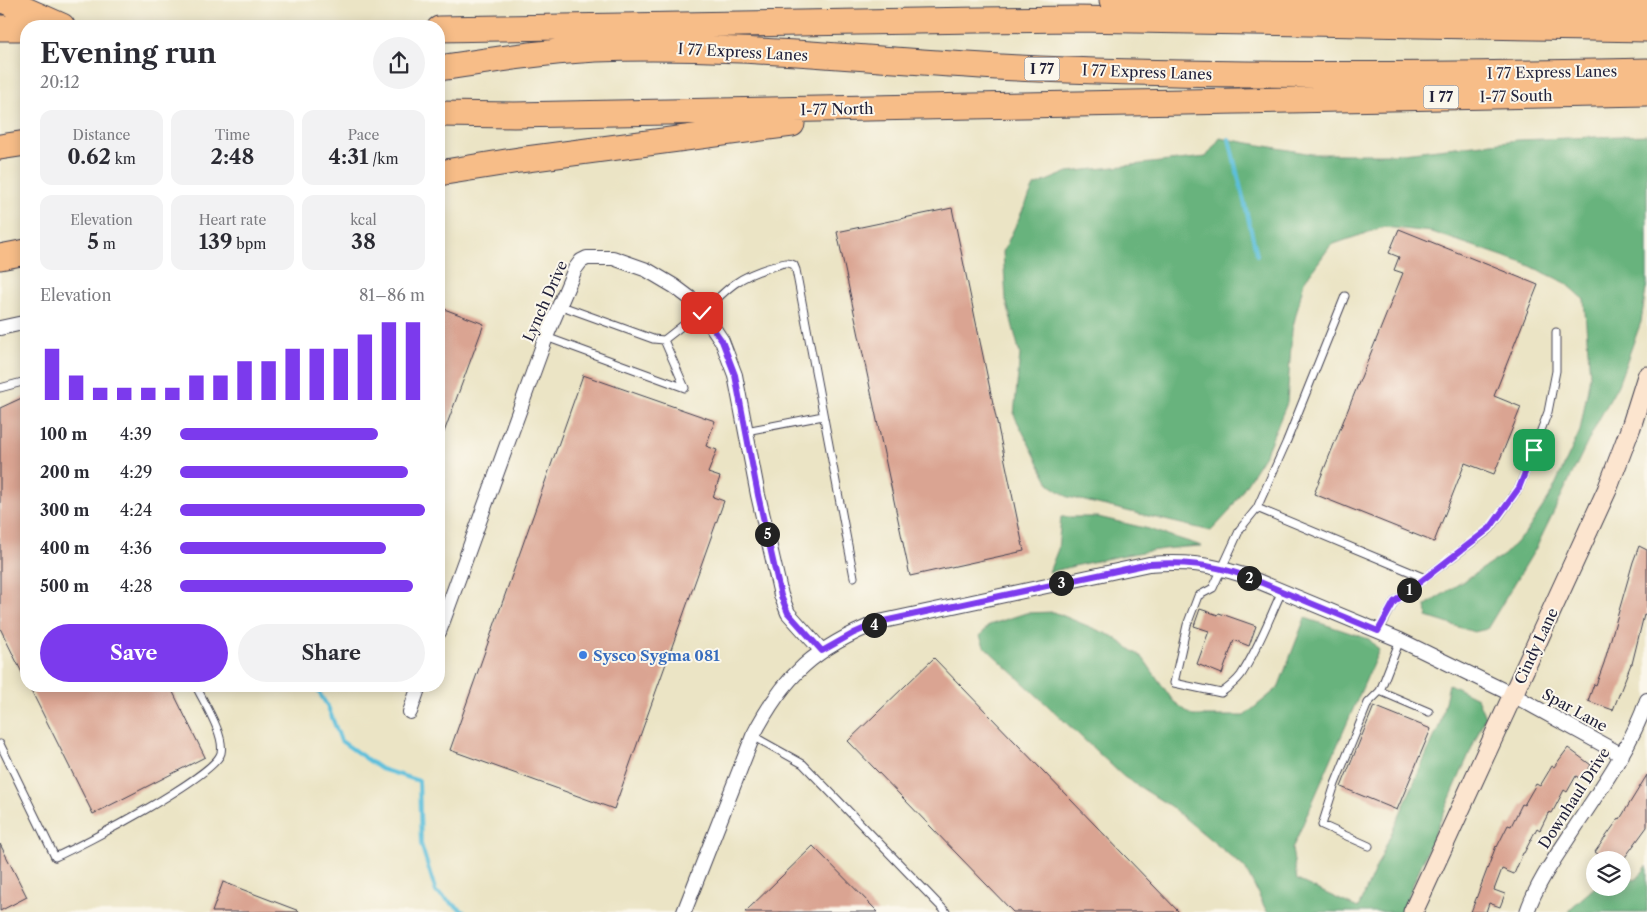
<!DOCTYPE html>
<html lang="en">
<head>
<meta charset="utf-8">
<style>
  body { margin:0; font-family:"Libre Caslon Text",serif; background:#f2f2f3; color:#2b2b33; height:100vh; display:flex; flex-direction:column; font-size:19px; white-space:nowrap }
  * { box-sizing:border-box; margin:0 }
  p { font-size:16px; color:#7c7c81 }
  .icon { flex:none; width:28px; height:28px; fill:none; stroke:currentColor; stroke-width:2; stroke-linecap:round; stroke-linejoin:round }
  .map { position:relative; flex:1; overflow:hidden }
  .panel { position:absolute; left:20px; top:20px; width:425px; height:672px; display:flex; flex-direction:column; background:#fff; border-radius:20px; box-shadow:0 2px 12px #0003 }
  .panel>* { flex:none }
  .buttons { position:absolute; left:1586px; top:851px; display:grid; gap:10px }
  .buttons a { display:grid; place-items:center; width:45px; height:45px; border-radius:50%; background:#fff; box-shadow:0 2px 12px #0003; font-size:25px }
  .pin { position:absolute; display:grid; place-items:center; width:42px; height:42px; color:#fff; margin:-21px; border-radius:10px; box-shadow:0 2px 8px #0006 }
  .km { position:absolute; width:25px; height:25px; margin:-12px; border-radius:50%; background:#222; color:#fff; font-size:14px; line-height:25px; text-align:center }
  .round { display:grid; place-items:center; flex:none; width:52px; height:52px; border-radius:26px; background:#f2f2f3 }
  .overview { display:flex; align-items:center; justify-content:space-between; height:85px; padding:0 20px }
  h1 { font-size:28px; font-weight:700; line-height:38px }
  .metrics { display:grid; grid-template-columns:repeat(3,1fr); gap:8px; height:85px; padding:5px 20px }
  .metrics div { display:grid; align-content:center; border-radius:12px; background:#f2f2f3; text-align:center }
  .metrics b { font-size:21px; font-weight:700 }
  .metrics small { font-size:14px; font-weight:400 }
  .metrics p { font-size:14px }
  .chart { height:140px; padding:10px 20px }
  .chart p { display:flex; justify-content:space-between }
  .chart svg { width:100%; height:90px; margin-top:5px; stroke:#7c3aed; stroke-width:6 }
  .action { display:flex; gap:10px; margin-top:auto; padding:10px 20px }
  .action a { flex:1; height:58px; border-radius:30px; background:#7c3aed; color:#fff; font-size:20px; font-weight:700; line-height:58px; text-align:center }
  .action a+a { background:#f2f2f3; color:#2b2b33 }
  ul { padding:0 20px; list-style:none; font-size:16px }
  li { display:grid; grid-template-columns:80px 60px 1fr; align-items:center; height:38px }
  li i { height:12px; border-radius:6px; background:#7c3aed }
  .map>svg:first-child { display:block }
  .forest { fill:#67b37d; stroke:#446a5c }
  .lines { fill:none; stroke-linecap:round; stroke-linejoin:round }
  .stream { stroke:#5dbfdb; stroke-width:4 }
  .building { fill:#daa492 }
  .lane-casing { stroke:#403f50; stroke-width:9 }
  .street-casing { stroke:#403f50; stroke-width:16 }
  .secondary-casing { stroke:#403f50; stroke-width:21 }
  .highway-casing { stroke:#403f50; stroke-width:27 }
  .lane { stroke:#fff; stroke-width:7 }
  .street { stroke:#fff; stroke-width:14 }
  .secondary { stroke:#fce5cf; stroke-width:19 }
  .highway { stroke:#f7bd88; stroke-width:25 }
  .route-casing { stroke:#fff; stroke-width:10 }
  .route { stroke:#7c3aed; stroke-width:6 }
  .shop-dot { fill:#3f7fe0; stroke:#fbf7ec; stroke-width:2 }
  .labels { text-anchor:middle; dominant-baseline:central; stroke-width:4; stroke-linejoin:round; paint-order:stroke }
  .shield { fill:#fbf7ec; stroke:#636270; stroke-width:1 }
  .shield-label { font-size:14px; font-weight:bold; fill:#22223b }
  .street-label { font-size:15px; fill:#22223b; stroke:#fbf7ec }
  .shop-label { font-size:15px; font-weight:bold; fill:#366cbe; stroke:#fbf7ec; text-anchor:start }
</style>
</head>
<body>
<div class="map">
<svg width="1647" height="912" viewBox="0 0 1647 912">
  <rect width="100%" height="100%" fill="#fbf7ec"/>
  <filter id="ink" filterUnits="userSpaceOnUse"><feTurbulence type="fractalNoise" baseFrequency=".02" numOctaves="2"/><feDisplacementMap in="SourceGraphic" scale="10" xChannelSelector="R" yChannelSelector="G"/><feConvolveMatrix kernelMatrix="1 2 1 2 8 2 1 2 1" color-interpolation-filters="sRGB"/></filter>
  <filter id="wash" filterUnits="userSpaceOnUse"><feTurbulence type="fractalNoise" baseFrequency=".0096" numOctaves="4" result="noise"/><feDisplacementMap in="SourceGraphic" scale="20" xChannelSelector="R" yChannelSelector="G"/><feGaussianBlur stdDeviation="1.12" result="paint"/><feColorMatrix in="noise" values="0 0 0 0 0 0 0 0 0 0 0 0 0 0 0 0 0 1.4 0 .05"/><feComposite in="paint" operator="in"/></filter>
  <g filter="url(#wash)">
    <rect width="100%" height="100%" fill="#ebe4c5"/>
    <path class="forest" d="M1647,135V283L1641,322L1618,385L1597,423L1536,548L1487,629L1474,632L1427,617L1426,605L1504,555L1527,531L1551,494L1580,431L1590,376L1584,299L1566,283L1526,264L1432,232L1384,227L1331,245L1304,282L1292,331L1287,403L1266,453L1228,513L1211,531L1068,497L1050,485L1014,415L1020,354L1006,300L1003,252L1034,186L1068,172L1206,157L1220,138L1312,154H1394L1518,140Z
      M1061,517H1098L1149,529L1202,546C1149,548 1099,560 1049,572L1058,549Z
      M1054,612L1112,636L1143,658L1173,701L1193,716H1244L1278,688L1305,618L1369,639L1379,650L1292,849L1297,880L1358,908L1440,724L1449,684L1477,698L1485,717L1401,912H1267L1245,868L1170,806L1124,777L984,646L980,636L989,625L1026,613Z
      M1647,866V912H1569L1572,907L1595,887L1622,888L1623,882L1637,879Z"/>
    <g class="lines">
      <path class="stream" d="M1229,139L1257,255
        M315,686L328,707L341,741L381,769L419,781L421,844L436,892L464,912"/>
    </g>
    <g id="blocks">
      <path class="building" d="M952,208L1024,551L910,576L837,232Z
        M1399,229L1538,285L1494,396L1521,407L1494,474L1465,463L1434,542L1314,494L1403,273L1394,270L1399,257L1389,253Z
        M439,307L484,324L440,443H439Z
        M583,375L715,421L706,446L717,450L708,473L720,477L713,497L724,501L614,809L450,750Z
        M26,396V681L0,628V408Z
        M1639,546L1647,550V616L1644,615L1632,664H1631L1613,710L1588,701L1594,684L1596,685L1604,663L1633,562Z
        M1200,609L1218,615L1219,613L1256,626L1249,646L1234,640L1222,674L1197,664L1209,631L1194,626Z
        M934,658L1179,912H1013L848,741Z
        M29,686H170L205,757L93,814Z
        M1374,706L1431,729L1397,810L1341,787Z
        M1568,748L1591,765L1581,779L1576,776L1567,792L1564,790L1552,813L1549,812L1540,830L1537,828L1524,853H1523L1514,874L1502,869L1494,890L1505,894L1500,907L1489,903L1486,912H1471L1496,846L1497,847L1508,825L1511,826L1522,804L1524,805L1536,784L1540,786L1552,766L1554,767Z
        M1647,775V827L1623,860H1606L1595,852L1619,818L1620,819Z
        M0,844L27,897L0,911Z
        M813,846L878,912H745Z
        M223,882L299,911V912H212Z"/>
    </g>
  </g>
  <g filter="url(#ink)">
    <use href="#blocks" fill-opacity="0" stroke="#403f50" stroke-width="1"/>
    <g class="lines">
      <defs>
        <path id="lane" d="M559,305L653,339L664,340L701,311
          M703,313C727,288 740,275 775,266C781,264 787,261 794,265L796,270L854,577
          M546,337L685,388L664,340
          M0,388L26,381
          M746,431L823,416
          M1257,508L1286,443L1345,296
          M1425,578L1490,529L1519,488L1548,412L1556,371V332
          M1282,591C1269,619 1258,649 1241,675C1236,682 1228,688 1221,693L1174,683L1187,625L1198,596L1213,588L1240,529L1257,508L1425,578L1394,602L1379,631
          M1400,640L1380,691L1429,712
          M753,736L803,764L946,912
          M0,744L55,857C81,846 215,776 221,753C225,735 204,703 196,686
          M1369,846L1322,825L1335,784L1368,703L1380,691"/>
        <path id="street" d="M0,328L23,323
          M439,632L546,337L575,269L581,261L587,258H613L647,270L674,286L690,298L708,320L722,341L735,375L758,495L781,595L788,613L822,651
          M410,712L419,686
          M684,912L753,736C784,675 816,647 879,622L1149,564C1186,561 1208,564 1243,575L1400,640L1513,695L1622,755
          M1527,912C1538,880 1560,851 1578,823C1604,784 1632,744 1647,700"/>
        <path id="secondary" d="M1413,912L1607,490L1631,427L1647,376"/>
        <path id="highway" d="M3,0L62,26
          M1112,0L1647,9
          M0,28H26
          M439,29L977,20L1076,19L1647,29
          M439,68C491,60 543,52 596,49C744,43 891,63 1039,69C1242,77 1444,75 1647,71
          M439,114L514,115L1647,93
          M0,147L26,143
          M439,173L519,160L792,124
          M0,257L26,252"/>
      </defs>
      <use href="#lane" class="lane-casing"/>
      <use href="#street" class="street-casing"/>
      <use href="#secondary" class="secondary-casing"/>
      <use href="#highway" class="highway-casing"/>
      <use href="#lane" class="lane"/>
      <use href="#street" class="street"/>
      <use href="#secondary" class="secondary"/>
      <use href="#highway" class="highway"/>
    </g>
  </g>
  <g class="lines" filter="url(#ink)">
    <defs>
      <path id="route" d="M702,313L722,341L735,375L758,495L781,596L788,613L822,651L854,633L879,622L1149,564C1185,562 1209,564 1243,575L1378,631L1394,602L1490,528L1519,488L1534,450"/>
    </defs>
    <use href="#route" class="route-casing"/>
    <use href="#route" class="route"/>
  </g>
  <circle class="shop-dot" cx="583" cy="655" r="5"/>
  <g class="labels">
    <g class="shield">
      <rect x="1024.5" y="57.5" width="35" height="23" rx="4"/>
      <rect x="1423.5" y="85.5" width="35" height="23" rx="4"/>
    </g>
    <g class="shield-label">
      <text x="1042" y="69">I 77</text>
      <text x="1441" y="97">I 77</text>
    </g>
    <g class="street-label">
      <text transform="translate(743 52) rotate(3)">I 77 Express Lanes</text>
      <text transform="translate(1147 72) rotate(2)">I 77 Express Lanes</text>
      <text transform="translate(1552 72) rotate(-1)">I 77 Express Lanes</text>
      <text transform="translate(1516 96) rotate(-1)">I-77 South</text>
      <text transform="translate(837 109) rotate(-1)">I-77 North</text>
      <text transform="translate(545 301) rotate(-66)">Lynch Drive</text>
      <text transform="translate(1536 646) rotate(-65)">Cindy Lane</text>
      <text transform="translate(1575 710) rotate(29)">Spar Lane</text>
      <text transform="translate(1574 798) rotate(-57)">Downhaul Drive</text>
    </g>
    <g class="shop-label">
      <text x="593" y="655">Sysco Sygma 081</text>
    </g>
  </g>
</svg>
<div class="buttons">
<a><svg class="icon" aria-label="layers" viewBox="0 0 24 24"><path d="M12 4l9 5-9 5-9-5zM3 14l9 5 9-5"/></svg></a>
</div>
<div class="pin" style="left:1534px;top:450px;background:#1e9e55"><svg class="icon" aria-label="arrive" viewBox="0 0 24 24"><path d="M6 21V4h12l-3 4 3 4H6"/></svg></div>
<div class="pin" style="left:702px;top:313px;background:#d93025"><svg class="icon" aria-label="check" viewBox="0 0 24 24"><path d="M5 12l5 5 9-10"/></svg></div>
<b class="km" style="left:1409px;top:590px">1</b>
<b class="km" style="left:1249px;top:578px">2</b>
<b class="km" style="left:1061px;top:583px">3</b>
<b class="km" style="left:874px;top:625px">4</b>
<b class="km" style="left:767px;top:534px">5</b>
<section class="panel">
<div class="overview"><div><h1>Evening run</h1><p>20:12</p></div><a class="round"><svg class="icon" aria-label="share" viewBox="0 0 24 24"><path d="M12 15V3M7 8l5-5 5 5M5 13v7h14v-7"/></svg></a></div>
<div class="metrics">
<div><p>Distance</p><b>0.62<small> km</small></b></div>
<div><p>Time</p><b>2:48</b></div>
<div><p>Pace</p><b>4:31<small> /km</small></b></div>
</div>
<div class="metrics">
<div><p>Elevation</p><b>5<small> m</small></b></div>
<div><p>Heart rate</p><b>139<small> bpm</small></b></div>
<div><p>kcal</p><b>38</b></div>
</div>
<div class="chart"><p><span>Elevation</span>81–86 m</p>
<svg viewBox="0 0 160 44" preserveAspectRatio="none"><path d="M5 44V19M15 44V32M25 44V38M35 44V38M45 44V38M55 44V38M65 44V32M75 44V32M85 44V25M95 44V25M105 44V19M115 44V19M125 44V19M135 44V12M145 44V6M155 44V6"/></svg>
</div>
<ul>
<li><b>100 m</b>4:39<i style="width:81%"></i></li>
<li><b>200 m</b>4:29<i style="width:93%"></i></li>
<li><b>300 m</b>4:24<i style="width:100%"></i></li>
<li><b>400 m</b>4:36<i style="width:84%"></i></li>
<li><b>500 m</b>4:28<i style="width:95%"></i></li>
</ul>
<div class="action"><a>Save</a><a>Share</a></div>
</section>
</div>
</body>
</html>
